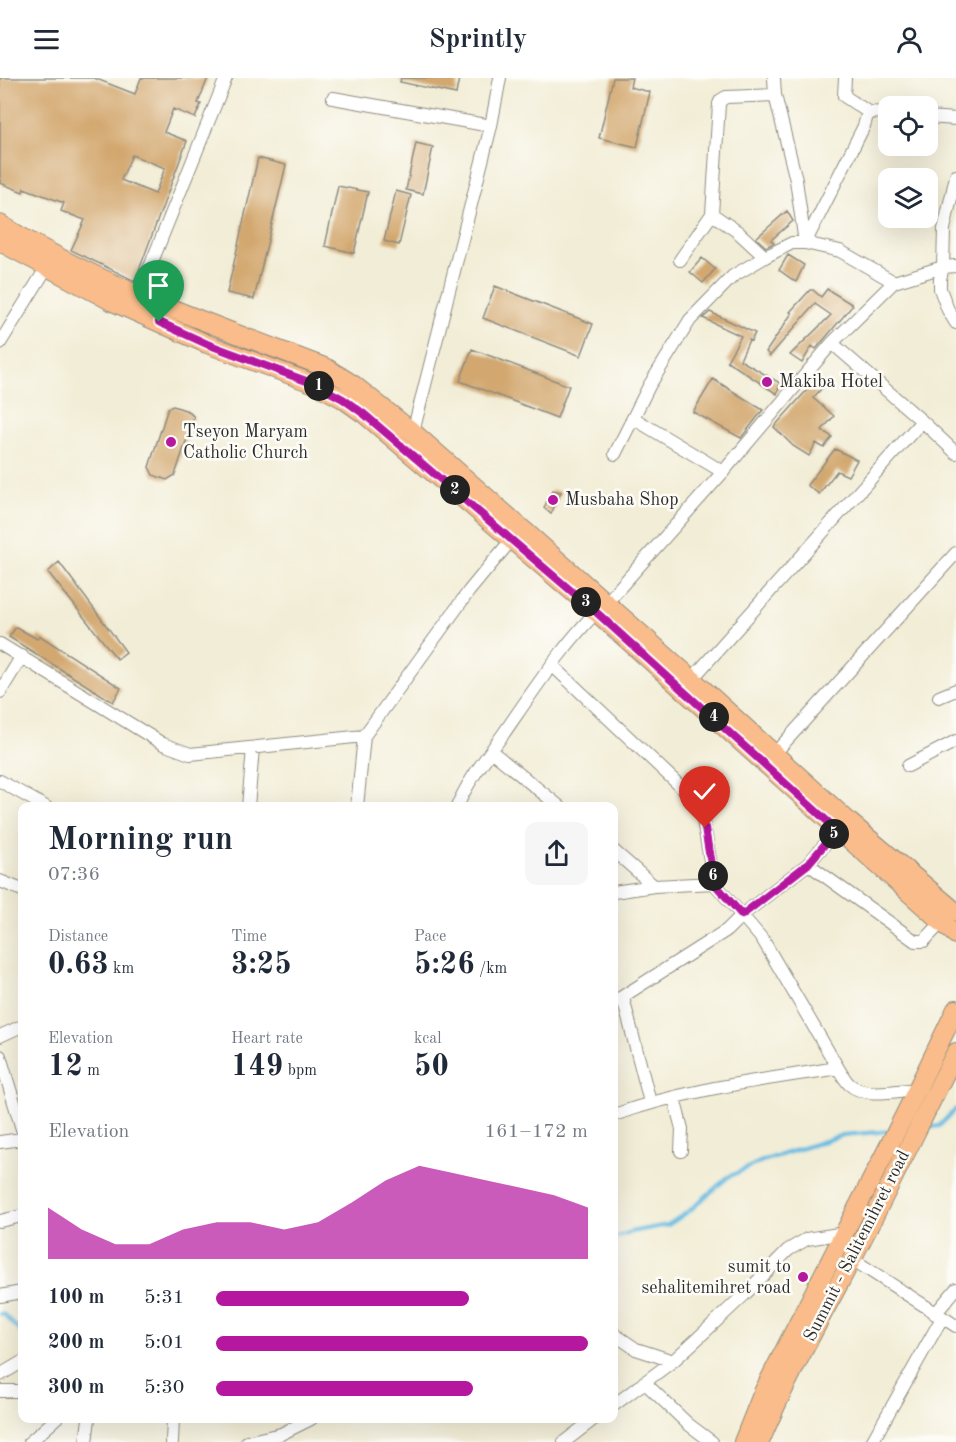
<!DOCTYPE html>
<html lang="en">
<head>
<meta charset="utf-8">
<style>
  body { margin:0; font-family:"Old Standard TT",serif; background:#f6f6f7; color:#1f2937; height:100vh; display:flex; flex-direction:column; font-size:22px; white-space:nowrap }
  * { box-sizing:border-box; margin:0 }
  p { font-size:20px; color:#747a83 }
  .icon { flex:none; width:33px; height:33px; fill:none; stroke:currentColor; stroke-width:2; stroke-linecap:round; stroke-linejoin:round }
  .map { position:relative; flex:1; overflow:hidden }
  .drawer { position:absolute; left:18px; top:724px; width:600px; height:621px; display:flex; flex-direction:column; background:#fff; border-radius:12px; box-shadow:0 6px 24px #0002 }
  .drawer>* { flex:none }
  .fabs { position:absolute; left:878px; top:18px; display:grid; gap:12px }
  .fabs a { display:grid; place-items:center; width:60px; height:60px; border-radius:12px; background:#fff; box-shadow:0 6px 24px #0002; font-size:30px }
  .pin { position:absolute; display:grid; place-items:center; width:51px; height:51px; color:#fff; margin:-62px -26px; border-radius:50% 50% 50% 0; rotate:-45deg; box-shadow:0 0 6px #0007 }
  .pin .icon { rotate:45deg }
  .km { position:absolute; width:30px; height:30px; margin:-15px; border-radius:50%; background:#222; color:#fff; font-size:16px; line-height:30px; text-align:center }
  .round { display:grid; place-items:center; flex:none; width:63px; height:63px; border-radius:12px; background:#f6f6f7 }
  .head { display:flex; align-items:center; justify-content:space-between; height:102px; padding:0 30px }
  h1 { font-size:33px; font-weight:700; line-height:45px }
  .stats { display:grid; grid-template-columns:repeat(3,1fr); gap:9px; height:102px; padding:6px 30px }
  .stats div { display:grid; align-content:center }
  .stats b { font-size:30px; font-weight:700 }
  .stats small { font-size:16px; font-weight:400 }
  .stats p { font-size:16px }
  .chart { height:168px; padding:12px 30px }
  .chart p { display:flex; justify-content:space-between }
  .chart svg { width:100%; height:108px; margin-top:6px; fill:#b5179e; opacity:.7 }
  ul { padding:0 30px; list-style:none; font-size:20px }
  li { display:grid; grid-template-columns:96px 72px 1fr; align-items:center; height:45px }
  li i { height:15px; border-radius:8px; background:#b5179e }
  header { display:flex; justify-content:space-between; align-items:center; height:78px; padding:0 30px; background:#fff; font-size:27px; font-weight:700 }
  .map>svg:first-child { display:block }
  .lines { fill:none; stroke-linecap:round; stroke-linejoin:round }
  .stream { stroke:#65bbe2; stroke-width:4 }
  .building { fill:#d3a86f; fill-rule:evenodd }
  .minor-casing { stroke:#8e8c80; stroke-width:14 }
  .primary-casing { stroke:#8e8c80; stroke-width:20 }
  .minor { stroke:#fff; stroke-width:12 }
  .primary { stroke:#f9bc8a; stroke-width:18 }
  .route-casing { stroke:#fff; stroke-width:12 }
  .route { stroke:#b5179e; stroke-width:8 }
  .poi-dot { fill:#b5179e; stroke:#fdfcf7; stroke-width:2 }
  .labels { text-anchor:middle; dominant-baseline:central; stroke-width:5; stroke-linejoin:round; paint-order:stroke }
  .poi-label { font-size:18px; fill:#2b2b2b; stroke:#fdfcf7; text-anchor:start }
  .street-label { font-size:18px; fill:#2b2b2b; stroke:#fdfcf7 }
</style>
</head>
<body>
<header><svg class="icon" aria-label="menu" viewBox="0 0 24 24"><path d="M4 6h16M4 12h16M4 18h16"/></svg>Sprintly<svg class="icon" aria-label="person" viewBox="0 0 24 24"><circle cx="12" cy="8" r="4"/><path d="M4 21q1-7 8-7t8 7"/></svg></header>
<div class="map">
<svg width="956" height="1364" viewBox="0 0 956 1364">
  <rect width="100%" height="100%" fill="#fdfcf7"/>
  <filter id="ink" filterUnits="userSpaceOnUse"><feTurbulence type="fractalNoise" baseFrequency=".0167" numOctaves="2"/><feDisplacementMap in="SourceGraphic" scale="12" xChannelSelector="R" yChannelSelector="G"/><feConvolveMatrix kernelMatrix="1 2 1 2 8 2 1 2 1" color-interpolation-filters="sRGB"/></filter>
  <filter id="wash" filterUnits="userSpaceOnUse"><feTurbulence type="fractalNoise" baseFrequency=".008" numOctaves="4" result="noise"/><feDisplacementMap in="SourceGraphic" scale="24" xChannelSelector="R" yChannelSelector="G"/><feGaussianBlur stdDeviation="1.35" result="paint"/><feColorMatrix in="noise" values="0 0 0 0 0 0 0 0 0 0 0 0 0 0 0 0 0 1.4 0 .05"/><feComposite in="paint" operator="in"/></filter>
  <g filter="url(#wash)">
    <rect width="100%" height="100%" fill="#f2edd6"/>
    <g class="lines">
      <path class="stream" d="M925,1050L939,1048L956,1031
        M614,1160L630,1154L668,1147L689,1133L728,1099L762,1083L843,1057L891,1053
        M0,1236H4L22,1256"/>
    </g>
    <g id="blocks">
      <path class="building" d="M0,0H94L135,16L141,0H208L198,25L201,26L195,40L173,31L164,54L187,63L135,203L71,172L85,142L61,133L64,125L24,110L23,114L0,105ZM132,77L165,90L155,116L121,102Z
        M401,0H459L456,16L400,4Z
        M613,0H632L630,9L650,14L637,69L599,60Z
        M416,65L433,69L423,116L406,112Z
        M258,80L286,87L254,221L227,215Z
        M338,108L368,114L354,175L325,168Z
        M396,113L411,117L399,167L384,163Z
        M787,133L793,143L771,162L774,165L766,169L756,160Z
        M788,177L804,187L796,204L779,192Z
        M702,180L715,191L703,205L690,194Z
        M495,208L593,246L581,278L483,240Z
        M827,211L853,227L816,271L812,268L802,285L790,277L831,237L815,226L770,278L766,274L792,235L790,234L810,212H813L821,219Z
        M710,234L755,255L751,263L749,262L740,282L780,305L777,316L727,283L741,258L703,240Z
        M472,271L569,308L557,340L460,303Z
        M713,301L763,332L741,360L693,334Z
        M815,303L822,310L813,320L834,338L822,352L832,359L824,370L816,365L809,378L793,368L774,349Z
        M173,328L188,333L194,339L175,397L167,402L153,397L149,389L168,330Z
        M835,371L857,382L848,398L837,393L819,416L807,407Z
        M552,412L561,414L551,436L544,430Z
        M59,484L126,574L117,581L48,494Z
        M16,549L37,561L39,557L121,610L113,624L9,559Z"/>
    </g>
  </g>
  <g filter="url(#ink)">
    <use href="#blocks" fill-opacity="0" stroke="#8e8c80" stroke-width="1.5"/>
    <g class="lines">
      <defs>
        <path id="minor" d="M774,0L775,17L796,102L805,165
          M845,0L844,18L868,34
          M333,20L491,48
          M927,39L956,41
          M956,98L944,151L943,189L940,201V211L948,232L956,245
          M712,136L738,154L765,179
          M805,165L864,48L868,34L888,35
          M680,182L712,136L719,26L721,22L726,19L775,17
          M139,216L226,0
          M0,265L47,189
          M832,265L922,343L956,375
          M633,340L723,394
          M413,354L491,48L500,0
          M615,376L649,308L690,242L733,198L765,179L792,165H805L840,173L894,204
          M0,566L163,666L190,676L364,658L469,513L512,461
          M552,587L697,724L702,736L714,805L763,862L838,990C841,995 845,1002 849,1006C865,1021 898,1012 918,1011
          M692,601L922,343
          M0,614L22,578
          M939,619L956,612
          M491,673L560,729
          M775,675L956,475
          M908,688L956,663
          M0,703L46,729
          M248,729L253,670
          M357,729L364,658
          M457,729C468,702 487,679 504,655C533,613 569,558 607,524L723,394L832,265L894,204L943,189L956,188
          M614,773L654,808L614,814
          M808,786L915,863H924L941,845
          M0,803L22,812
          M654,808L714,805
          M623,920L650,1024
          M614,924L727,852L742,837L808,786L837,752
          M0,958L22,948
          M0,978L22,1051
          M674,1020L682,1051L681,1073
          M614,1037C685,1011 763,1002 838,990
          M0,1064L22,1061
          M0,1143L22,1138
          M852,1181L956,1248
          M0,1218L22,1214
          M935,1236L956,1211
          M614,1256L636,1271L673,1283
          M0,1297L22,1284
          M644,1304L688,1346L712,1364
          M0,1313H22
          M614,1327L673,1283L697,1261L745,1216L788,1172L807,1161L845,1155
          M30,1364L56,1341
          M86,1364L89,1341
          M172,1364L173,1341
          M247,1364L281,1356L311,1341
          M564,1364L594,1341
          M872,1364L942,1240"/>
        <path id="primary" d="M0,146C100,208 217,248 327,290L354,307L413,354L692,601L846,741L956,834
          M0,164L111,223L207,266L317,307L343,321L364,336L596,534L956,857
          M743,1364L763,1314L905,1036L956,931
          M760,1364C786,1301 820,1242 852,1181C888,1113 921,1043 956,974"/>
      </defs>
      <use href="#minor" class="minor-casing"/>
      <use href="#primary" class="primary-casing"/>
      <use href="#minor" class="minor"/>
      <use href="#primary" class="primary"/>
    </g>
  </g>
  <g class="lines" filter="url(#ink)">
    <defs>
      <path id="route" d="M159,244L207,266L317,307L343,321L364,336L596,534L837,752L808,786L742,837L714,805L705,750"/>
    </defs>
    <use href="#route" class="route-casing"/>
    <use href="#route" class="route"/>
  </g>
  <g class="poi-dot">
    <circle cx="767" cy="304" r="6"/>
    <circle cx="171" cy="364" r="6"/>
    <circle cx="553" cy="422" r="6"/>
    <circle cx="803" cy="1199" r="6"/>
  </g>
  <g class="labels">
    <g class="poi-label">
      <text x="779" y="304">Makiba Hotel</text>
      <text x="183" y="354">Tseyon Maryam<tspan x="183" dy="21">Catholic Church</tspan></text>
      <text x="565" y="422">Musbaha Shop</text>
      <text x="791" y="1189" text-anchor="end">sumit to<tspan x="791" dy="21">sehalitemihret road</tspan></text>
    </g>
    <g class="street-label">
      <text transform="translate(857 1168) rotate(-63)">Summit - Salitemihret road</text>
    </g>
  </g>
</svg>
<div class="fabs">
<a><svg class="icon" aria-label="locate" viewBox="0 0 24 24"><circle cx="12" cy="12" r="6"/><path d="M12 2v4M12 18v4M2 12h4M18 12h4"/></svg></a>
<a><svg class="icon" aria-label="layers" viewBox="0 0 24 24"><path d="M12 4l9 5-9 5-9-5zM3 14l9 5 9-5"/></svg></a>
</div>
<div class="pin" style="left:159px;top:244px;background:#1e9e55"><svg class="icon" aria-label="arrive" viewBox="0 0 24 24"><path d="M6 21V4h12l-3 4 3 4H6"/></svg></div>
<div class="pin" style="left:705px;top:750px;background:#d93025"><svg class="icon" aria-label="check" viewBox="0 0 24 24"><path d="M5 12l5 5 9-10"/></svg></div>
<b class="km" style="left:319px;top:308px">1</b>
<b class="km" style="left:455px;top:412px">2</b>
<b class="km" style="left:586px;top:524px">3</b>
<b class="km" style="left:714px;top:639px">4</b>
<b class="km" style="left:834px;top:756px">5</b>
<b class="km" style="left:713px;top:798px">6</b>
<section class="drawer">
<div class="head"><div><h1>Morning run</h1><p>07:36</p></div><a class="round"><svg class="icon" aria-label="share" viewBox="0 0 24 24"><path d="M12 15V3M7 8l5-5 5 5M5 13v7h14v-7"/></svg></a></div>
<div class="stats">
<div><p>Distance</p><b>0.63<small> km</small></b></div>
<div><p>Time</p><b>3:25</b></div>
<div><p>Pace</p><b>5:26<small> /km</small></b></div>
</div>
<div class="stats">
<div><p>Elevation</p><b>12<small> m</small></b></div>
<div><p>Heart rate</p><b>149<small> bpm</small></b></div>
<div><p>kcal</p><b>50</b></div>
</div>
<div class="chart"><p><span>Elevation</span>161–172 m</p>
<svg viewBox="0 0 160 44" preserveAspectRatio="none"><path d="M0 44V23L10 32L20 38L30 38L40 32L50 29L60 29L70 32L80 29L90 21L100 12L110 6L120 9L130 12L140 15L150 18L160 23V44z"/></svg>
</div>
<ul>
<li><b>100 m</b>5:31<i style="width:68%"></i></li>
<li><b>200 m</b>5:01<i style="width:100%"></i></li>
<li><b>300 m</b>5:30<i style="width:69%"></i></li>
</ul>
</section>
</div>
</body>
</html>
